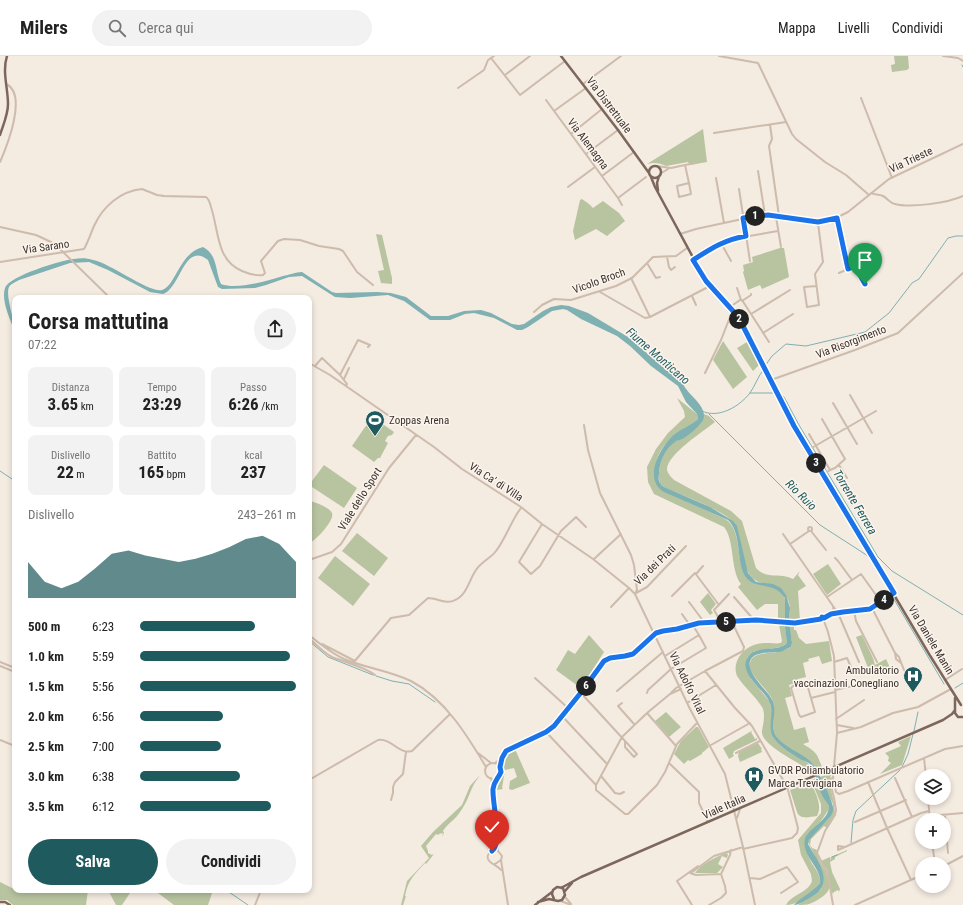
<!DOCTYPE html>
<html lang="it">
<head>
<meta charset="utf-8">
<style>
  body { margin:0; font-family:"Roboto Condensed",sans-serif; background:#f2f2f2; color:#222; height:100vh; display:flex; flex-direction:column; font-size:15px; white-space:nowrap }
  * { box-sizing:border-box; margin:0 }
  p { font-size:13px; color:#767676 }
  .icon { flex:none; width:22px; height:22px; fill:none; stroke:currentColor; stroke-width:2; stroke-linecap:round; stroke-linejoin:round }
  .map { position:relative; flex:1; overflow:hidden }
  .sheet { position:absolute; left:12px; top:239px; width:300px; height:598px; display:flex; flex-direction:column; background:#fff; border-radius:8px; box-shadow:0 2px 6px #0003 }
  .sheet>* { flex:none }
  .controls { position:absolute; left:915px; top:713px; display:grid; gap:8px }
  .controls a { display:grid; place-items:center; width:36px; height:36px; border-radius:50%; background:#fff; box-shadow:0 2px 6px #0003; font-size:20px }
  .pin { position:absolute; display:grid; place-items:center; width:34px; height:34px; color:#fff; margin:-41px -17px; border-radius:50% 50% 50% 0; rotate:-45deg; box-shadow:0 0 4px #0007 }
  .pin .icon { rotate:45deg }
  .km { position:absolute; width:20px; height:20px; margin:-10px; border-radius:50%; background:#222; color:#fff; font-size:11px; line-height:20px; text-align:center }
  .round { display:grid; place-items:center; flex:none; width:42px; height:42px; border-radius:21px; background:#f2f2f2 }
  .summary { display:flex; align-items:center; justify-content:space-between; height:68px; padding:0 16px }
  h1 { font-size:22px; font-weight:700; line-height:30px }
  .figures { display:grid; grid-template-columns:repeat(3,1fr); gap:6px; height:68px; padding:4px 16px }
  .figures div { display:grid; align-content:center; border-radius:8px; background:#f2f2f2; text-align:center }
  .figures b { font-size:17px; font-weight:700 }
  .figures small { font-size:11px; font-weight:400 }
  .figures p { font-size:11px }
  .chart { height:112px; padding:8px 16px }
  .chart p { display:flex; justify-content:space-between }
  .chart svg { width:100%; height:72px; margin-top:4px; fill:#1f5a5e; opacity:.7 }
  .button { display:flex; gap:8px; margin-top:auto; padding:8px 16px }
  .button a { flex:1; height:46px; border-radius:24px; background:#1f5a5e; color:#fff; font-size:16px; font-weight:700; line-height:46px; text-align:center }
  .button a+a { background:#f2f2f2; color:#222 }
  ul { padding:0 16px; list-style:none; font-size:13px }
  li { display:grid; grid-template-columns:64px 48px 1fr; align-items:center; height:30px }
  li i { height:10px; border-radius:5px; background:#1f5a5e }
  header { display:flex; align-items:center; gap:24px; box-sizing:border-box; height:56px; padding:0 20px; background:#fff; border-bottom:1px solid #e0e0e0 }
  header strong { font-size:19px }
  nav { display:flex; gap:22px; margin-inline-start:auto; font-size:14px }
  .search { width:280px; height:36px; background:#f2f2f2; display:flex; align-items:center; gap:10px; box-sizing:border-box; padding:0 14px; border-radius:22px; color:#767676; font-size:15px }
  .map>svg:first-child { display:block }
  .green { fill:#b8c4a0 }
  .water { fill:#7fb0b2 }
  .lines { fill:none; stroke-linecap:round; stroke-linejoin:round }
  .stream { stroke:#7fb0b2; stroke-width:1 }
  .minor { stroke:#cdbbac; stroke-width:2 }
  .major { stroke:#7d675c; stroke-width:2.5 }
  .route-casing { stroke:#fff; stroke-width:8 }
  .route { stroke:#1a73e8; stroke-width:5 }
  .labels { text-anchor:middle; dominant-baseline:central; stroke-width:3; stroke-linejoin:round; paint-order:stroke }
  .street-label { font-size:11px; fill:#3b302b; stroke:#fbf5ee }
  .poi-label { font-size:11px; fill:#3b302b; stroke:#fbf5ee; text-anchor:start }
  .water-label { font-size:12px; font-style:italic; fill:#1f5a5e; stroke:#fbf5ee }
</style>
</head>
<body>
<header>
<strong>Milers</strong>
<div class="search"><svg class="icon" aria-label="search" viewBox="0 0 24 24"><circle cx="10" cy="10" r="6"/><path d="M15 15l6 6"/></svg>Cerca qui</div>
<nav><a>Mappa</a><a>Livelli</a><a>Condividi</a></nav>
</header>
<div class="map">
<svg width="963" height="849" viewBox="0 0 963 849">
  <rect width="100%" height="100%" fill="#f4ebe1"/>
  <path class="green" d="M894,0H908L909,12L907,14L892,16L891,9L895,8Z
    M703,73L707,106L690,109L688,106L666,110C660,107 654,106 647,108Z
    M582,143L589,148L593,152L603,145L619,157L625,165L607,180L596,173L575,184L573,175L580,144Z
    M376,178L382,179L392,222V228L381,227L378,215L384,214Z
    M780,192H784L789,221L762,233L760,229L748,234L743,216L744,215L743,209L753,206L752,201Z
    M723,285L747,321L733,333L713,304Z
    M747,286L759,309L753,315L737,292Z
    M677,342L697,358L698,363C682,378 666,379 657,403C657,406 655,410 655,412C654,419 659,427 660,433L725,463C742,473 736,503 745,519C753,535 781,524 785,543C786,550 785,559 785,565H778V548H765L757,554L738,531L741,528C730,514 735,484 724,471L654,438L648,426L647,411L656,393L668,377L685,361L684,355Z
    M704,358L709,360L715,366C704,375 666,399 667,414C668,418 671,421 674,424L731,455L742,465L756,512C767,524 779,516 793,523L800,515L798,519L806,530L798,535L800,565H789C789,561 790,557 790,553C790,548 788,543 785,539C774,521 761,534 750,519C743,510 741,485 737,472C732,456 680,439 664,431L660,428C656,415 664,384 680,384L704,362Z
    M374,362L394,376L392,379L388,380L385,385L388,387L380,402H378L374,406L352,390L365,371Z
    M324,409L357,432L344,452L309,429Z
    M309,444C315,447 328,450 332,457C335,464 316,484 310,487Z
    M357,477L388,502L374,520L342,495Z
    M335,500L370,528L353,550L318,522Z
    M828,508L841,528L827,539L813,518Z
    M708,537L716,548L711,554L713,557L710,559L700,546Z
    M779,568L785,569L787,587L781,591L755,595L747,602L751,623L770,646L772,657L771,672L774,682L782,690L808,707L814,718L810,720L808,715L804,711C795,704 760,688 762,675C763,668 766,658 762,651C755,640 744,631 737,620C735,615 735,610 737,605C742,593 754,587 767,587C772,587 776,588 781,587L782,585Z
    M789,569H794V574H796L799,582L806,588L829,585L832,605L822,608L819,600L808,603L809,605L803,607L806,621L798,623V626L789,629L792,640L785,642L794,674L805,671L809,686L803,688C818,697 817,698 823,714L818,716C809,699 787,696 776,680C770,671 777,654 772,643C767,633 755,624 750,613C747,595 768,598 779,596C783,595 787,593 791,591L792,587Z
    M589,579L604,596L590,618L591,619L582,633L556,614L568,594L575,598Z
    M862,579L873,602L875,609L886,603L891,614L870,617L856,581Z
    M666,656L681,671L669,681L655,665Z
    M696,671H698L709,691L702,697V698L690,705L688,704L684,708L674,698L681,685Z
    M753,674L751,676L755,683L757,682V684L734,695L733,698L734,700L729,703L723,692Z
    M911,680L902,709L880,718L891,707L888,705L889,701L885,697L901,690L898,686Z
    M758,687L762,693H761L762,696L740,706L738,700L739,696Z
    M515,693L530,727L512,734L509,733L510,725L517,721L514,712L505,714L502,732L503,733L496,734L497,725L502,718L503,706L509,695Z
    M832,716L829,725L834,747L835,757L827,772L824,770L811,783L810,789L812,792L817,794C815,808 845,829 819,843C811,848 808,849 798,849L821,833L822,815L808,786L810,782L831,760L833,748L820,721Z
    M480,719C478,722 475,726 473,730C469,739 466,748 460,756C455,764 448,767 443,775L444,777L442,781L443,777L439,778L438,779L436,778L426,790L428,795V797L432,799L434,798L426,808L425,807C414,819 408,824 405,840H406L403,849H401L407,825L429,802L421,790L433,776L462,749L470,730Z
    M816,722L821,736L829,750V753L821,765L807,779C807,787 806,794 809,801C812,811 821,816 820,827C812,837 799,849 786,849C792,838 808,837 812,825L811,818L801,799L798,784L821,757V748L811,724Z
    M811,726C815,737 823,749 817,760C809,761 800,764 797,756L790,734Z
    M847,794V795L835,801V803L830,806L832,816L840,833L839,836L838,834L834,836V838L833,836L832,838L827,814L821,805L830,801V805L831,801Z
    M726,797L728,798L727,802L722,800L718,808L723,811L717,817H695C701,808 716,801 726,797Z
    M0,826L14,833L15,832V834H88L86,849H13L7,844H0Z
    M108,834H132L122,849H116Z
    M154,834H213L208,849H174Z"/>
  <path class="water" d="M203,191C218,199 215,215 221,228C237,234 266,225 283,220C289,219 296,216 302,216L332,236L336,237L377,236L391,237L406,241L431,260H448L464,255L481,254L491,257L512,268L519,269L524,268L543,255L551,251L561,249L569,250L588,257L628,281L683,328C688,339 705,348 704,361C704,367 686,382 680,384C675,386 679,383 675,386C665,392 659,407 659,418C658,424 659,428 664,431L710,451L733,465L737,470L748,517L756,526L773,528L781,532L786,539L790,552L789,565L792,587L791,591C788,592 784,595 780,596C772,597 756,595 751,603C744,615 765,632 771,642C779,653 769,670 776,680C785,692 800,696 810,705C816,710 833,744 833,752C834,755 832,757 831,760L809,784L808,788C818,806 836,827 811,841C806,844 799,849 794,849C801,841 812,837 820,827C822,812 801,800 805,783C808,772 829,765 829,750C826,745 823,742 821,737C817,728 816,715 810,708C808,706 805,705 802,704C792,698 780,691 773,681C767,670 775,656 769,645C764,634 737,616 748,601C757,588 777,597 787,587L785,571V542C773,524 755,535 745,520C736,505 742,477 728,464L664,436C642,423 661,389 675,378C683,372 690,370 698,363L697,358L686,346L678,330L651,310L630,290L617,280L581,263L567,254L563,253L552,255L528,271L522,274H517L494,262L474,257L465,258L450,264H430L404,245L388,239L350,242L335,241L302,220L289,221L266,229L255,232L222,233L218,231L208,204C184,185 181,232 163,238L150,236L108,214L89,206L70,207L19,224C16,226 10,228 9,231C5,240 15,265 15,276C10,263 1,245 5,232C9,220 62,204 74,203C81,202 87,202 93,204C110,207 149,237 162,234C176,230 179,197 203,191Z"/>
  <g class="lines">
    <path class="stream" d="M962,9L963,11
      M765,310L772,300L786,288L806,290L865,276L889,257L912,227L919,223L948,182L956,180H963
      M750,337H776
      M779,337L784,341L799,369L878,501L892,515L963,559
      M702,355C718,363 739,351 750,337C755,330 758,320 764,313
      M709,358L820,469L868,500L884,526
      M0,415L15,425
      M885,528L944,628
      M309,585L328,601L373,619
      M376,620L392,625L409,628L435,646
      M955,632L963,627
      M914,675L918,656
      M902,711L908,698L913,678
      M851,787L853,764L856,755L900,714
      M832,801L837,799
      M226,834L248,849"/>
    <path class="minor" d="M719,0L758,7L792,78L796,83L825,106L846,119L869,139
      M943,0L958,2L963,5
      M491,2L520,39L565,5
      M505,19L530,0
      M583,28L621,0
      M458,32L484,14L488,4L494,0
      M861,42L892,122
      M546,44L618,142
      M554,55L586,32
      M770,69L772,83L769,90L779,160
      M714,77L786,66
      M571,78L602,53
      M586,98L618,74
      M0,106C7,90 28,38 6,28
      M685,109L695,107
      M657,110L671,112L685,109L689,127
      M758,115L765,159
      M660,118L668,113
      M602,120L634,96
      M716,122L724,167
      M689,127L691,138L679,141L677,130Z
      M568,131L595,111
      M739,133L750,205
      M871,137C874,139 879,138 883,140C887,142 890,147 895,148C910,152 949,147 963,140
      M622,149L618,142L646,121
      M776,161L781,191
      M837,162L848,213L839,217
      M0,171L36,179L51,186L62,195L110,242
      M680,178L696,173L761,159H775L812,166L834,163L848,156L889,123L963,88
      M721,187L731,205
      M667,201L669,211L671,214L675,211
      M693,203L721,187L732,183L778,175
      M0,206L84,193C88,186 91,177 94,170C103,150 121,135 142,133L157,139L164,140L206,141C209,143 210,147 211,151C219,175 216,204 242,215C249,218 257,220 263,219L265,217L261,205L278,185L284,183L300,184L319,190L339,193L343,195L357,216L373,229
      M647,207L656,222L660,221
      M848,213L855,210L865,228
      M631,222L650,261
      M816,230L804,231L807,251L819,249L815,218L823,206L818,167
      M737,232L741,244
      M600,236L645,262L650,261L710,230
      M692,240L696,249
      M742,245L751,239V238
      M730,251L740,244H742L769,286
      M534,256L542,249L554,243L571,244L616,230L632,222L653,201L676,200L687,192
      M751,258L790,234
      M763,277L793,258
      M309,307L330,319L434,391L462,413L521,451L542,468L593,503L629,532L635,538L690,653L725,718L743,791L755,849
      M315,310L322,302L340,319L347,328L346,330
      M705,317L721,284L732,256
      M340,319L358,284L370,289L368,291
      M344,323L349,312
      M771,324L855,294L898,277L963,217
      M850,339L872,377
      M833,347L857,388
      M584,369L588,394L600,437L631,499L634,509L637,534L635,538
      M809,378L830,414L835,412L845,403L822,363
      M808,394L876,355
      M839,409L847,422
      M823,419L830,414
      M542,468L519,506L531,518L540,510L561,475L576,461L586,471
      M808 473a2 2 0 1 1 4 0a2 2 0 1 1-4 0Z
      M811,475L826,494
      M783,478L833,550
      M790,488L809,475
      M835,502L838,505L852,524
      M594,503L621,478
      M309,504L332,496L341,488L389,412L416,379
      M696,518L703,510
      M636,537L647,531L686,490
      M893,537L870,553L844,556L831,558L821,562L824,565L828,576L834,600L837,677L833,722L836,736L839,738L848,735L945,693L963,690
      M672,540L695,517L719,549
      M734,541L754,564
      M827,541L861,518L881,546
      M689,546L704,566
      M611,551L629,532
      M872,552L895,597
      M854,555L856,565L877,606
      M834,557L833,550L838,557L859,606
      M682,558L689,568
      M721,566L714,554L729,538
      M692,568L699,579
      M309,579C320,588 331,597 344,603C366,612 390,615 411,625C445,643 467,679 486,711
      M309,587L312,585C319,591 324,597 332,601C344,606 365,611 375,619
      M322,588L355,605
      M0,606L15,612
      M354,606L391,562L409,559L428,542C437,542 447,549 455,544C467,539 469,524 476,514C481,506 491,502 496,495C506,482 511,465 521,452
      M834,606L847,602L854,618
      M901,607L896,603L895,597L899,601L904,614
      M0,610L15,616
      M705,615L735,652L752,670L786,729
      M535,622L568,652
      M945,624L962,613
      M804,626L807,628L815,656L801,661L799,659L791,632L793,630Z
      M681,633L670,638L647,657L622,681L596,729V734L625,758H628L657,729L665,716L677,688L697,667
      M835,634L870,626
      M617,635L663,596
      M581,637L637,698L634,701L625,691V685
      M647,637L648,634L671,613L706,592L699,579L665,600
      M671,637L676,632L705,615L743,595L744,591L732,566
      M811,642L835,636
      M622,647L618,650L634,668
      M687,647L716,629
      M647,657L676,690
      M562,660L607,708
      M836,663L864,644
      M837,669L853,672
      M546,676L596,729
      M837,677L861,671L893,657L918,651L951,633
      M0,684L15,690
      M711,689L750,667
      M478,697L491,707
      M736,697L760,685
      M924,702L926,720
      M495,707L502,702L508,693L546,676L554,670L583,634L604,605L610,602L625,600L633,597L658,576L677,573L699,567L754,564L796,567L821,563
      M669,707L699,736V747L708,766
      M485 715a8 8 0 1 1 16 0a8 8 0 1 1-16 0Z
      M601,720L615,737L620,738L624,736
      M491,722L493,731
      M496,722C490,738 495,777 498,795
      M833,722L830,723V726L834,742L836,754L835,759L825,775L817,797L828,819L833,849
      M895,722L912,761
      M309,724L378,684C392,682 399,699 412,695L450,658
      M868,726L887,772L911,824
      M928,742L930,764
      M391,744L393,737V731L395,726L403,718L406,696
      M945,759L948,797
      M929,760L963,757
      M737,762L740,753
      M855,766L906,744
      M496,786C496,788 495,791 494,793C492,796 486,797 488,803C490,808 497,809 501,814
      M932,786L935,808
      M838,790L845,791L838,794Z
      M845,791L921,757L929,755
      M743,793L792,782L797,777L798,772L788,734
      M493,794L498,795L502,800L501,804L495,808
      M501,804L508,849
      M944,810L963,800
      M690,817L696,819L721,818
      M691,817L714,800L743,791
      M750,822L760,823L787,811L798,826L781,837
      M565,841L571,848
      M561,845L571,849
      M255,849L261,834
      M692,849L677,825L698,810
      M709,849L721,842L726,837L725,830L721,818L730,799L731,794
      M855,849L922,819"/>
    <path class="major" d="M561,0L618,74L649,117
      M0,79C3,69 8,59 8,48C8,32 2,16 7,0
      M649 116a6 6 0 1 1 12 0a6 6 0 1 1-12 0Z
      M651,121L655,131L703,220C714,238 732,251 743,270L803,385L929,598L961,649
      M658,135L657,127L659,120
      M955,642V657L958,661H963
      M561,832L581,821L943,664L952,658L955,654
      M565,835L572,827
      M0,846H5L10,849
      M538,846L549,843L558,845L562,844L565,839L563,832L557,831L553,834L552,838L554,843
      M535,849L552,836"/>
  </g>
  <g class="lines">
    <defs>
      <path id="route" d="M492,795C503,787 492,747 493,733C494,725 498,723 501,716L500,711L502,702L506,695L546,676L554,670L583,634L604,605L610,602L625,600L633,598L656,577L663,575L677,573L699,567L756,564L795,567L821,563L822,561L824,562L831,558L843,556L870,553L894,537L794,370L743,270L733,255L706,225L693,204C712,192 724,184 746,180L743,162L768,159L818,166L837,162L848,213L855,210L865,228"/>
    </defs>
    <use href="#route" class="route-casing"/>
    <use href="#route" class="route"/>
  </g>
  <defs>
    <symbol id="stadium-pin" viewBox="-11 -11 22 30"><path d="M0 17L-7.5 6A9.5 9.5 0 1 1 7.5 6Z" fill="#1f5a5e" stroke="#fbf5ee"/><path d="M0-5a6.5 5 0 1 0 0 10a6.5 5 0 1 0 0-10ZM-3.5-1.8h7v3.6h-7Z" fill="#fff"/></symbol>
    <symbol id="hospital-pin" viewBox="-11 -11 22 30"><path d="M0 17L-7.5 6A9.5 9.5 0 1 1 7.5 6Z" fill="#1f5a5e" stroke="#fbf5ee"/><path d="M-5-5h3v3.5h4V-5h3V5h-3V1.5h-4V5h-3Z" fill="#fff"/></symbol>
  </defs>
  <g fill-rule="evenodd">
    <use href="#stadium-pin" x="364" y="353" width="22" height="30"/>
    <use href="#hospital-pin" x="902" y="609" width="22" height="30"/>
    <use href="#hospital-pin" x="743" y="709" width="22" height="30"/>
  </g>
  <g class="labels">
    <g class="street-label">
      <text transform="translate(609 49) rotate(53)">Via Distrettuale</text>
      <text transform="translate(588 88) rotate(53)">Via Alemagna</text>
      <text transform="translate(911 104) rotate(-25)">Via Trieste</text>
      <text transform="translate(46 191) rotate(-8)">Via Sarano</text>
      <text transform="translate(599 225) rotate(-20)">Vicolo Broch</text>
      <text transform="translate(851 286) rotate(-21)">Via Risorgimento</text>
      <text transform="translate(496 426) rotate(33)">Via Ca' di Villa</text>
      <text transform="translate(360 443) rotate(-58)">Viale dello Sport</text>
      <text transform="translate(655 509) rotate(-44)">Via dei Prati</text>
      <text transform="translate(931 584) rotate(59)">Via Daniele Manin</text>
      <text transform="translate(687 627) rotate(64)">Via Adolfo Vital</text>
      <text transform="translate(724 751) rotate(-24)">Viale Italia</text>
    </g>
    <g class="poi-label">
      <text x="389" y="364">Zoppas Arena</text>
      <text x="899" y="614" text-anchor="end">Ambulatorio<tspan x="899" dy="13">vaccinazioni Conegliano</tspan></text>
      <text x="768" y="714">GVDR Poliambulatorio<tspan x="768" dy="13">Marca Trevigiana</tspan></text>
    </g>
    <g class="water-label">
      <text transform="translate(658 300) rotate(41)">Fiume Monticano</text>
      <text transform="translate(801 439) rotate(45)">Rio Ruio</text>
      <text transform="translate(855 446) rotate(59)">Torrente Ferrera</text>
    </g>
  </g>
</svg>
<div class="controls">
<a><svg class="icon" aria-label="layers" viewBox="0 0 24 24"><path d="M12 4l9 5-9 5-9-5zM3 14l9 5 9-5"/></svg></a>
<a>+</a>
<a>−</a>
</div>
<div class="pin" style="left:865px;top:228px;background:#1e9e55"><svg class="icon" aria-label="arrive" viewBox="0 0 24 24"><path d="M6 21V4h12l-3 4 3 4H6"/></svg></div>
<div class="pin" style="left:492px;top:795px;background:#d93025"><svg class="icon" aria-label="check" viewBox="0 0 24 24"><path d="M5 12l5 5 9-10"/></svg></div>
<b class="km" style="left:755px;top:160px">1</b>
<b class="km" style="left:739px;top:263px">2</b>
<b class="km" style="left:816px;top:407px">3</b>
<b class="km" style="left:884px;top:544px">4</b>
<b class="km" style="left:726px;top:566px">5</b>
<b class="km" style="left:586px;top:630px">6</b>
<section class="sheet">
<div class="summary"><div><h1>Corsa mattutina</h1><p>07:22</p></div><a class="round"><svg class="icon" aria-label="share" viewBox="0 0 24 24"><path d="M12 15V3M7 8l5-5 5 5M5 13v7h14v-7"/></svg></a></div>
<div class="figures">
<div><p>Distanza</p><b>3.65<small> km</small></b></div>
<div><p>Tempo</p><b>23:29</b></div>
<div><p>Passo</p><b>6:26<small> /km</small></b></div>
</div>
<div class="figures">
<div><p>Dislivello</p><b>22<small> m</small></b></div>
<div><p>Battito</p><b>165<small> bpm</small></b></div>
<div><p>kcal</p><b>237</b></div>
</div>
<div class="chart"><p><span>Dislivello</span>243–261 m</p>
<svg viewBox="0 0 160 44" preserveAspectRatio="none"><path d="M0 44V22L10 34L20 38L30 34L40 26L50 17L60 15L70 18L80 20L90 22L100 20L110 17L120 13L130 8L140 6L150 11L160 22V44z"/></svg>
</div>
<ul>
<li><b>500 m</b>6:23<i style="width:74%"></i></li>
<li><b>1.0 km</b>5:59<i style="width:96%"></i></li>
<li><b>1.5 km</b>5:56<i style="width:100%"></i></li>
<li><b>2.0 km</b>6:56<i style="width:53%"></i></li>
<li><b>2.5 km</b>7:00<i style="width:52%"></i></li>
<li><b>3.0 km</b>6:38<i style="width:64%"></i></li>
<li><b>3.5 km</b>6:12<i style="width:84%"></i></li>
</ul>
<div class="button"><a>Salva</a><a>Condividi</a></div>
</section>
</div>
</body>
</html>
